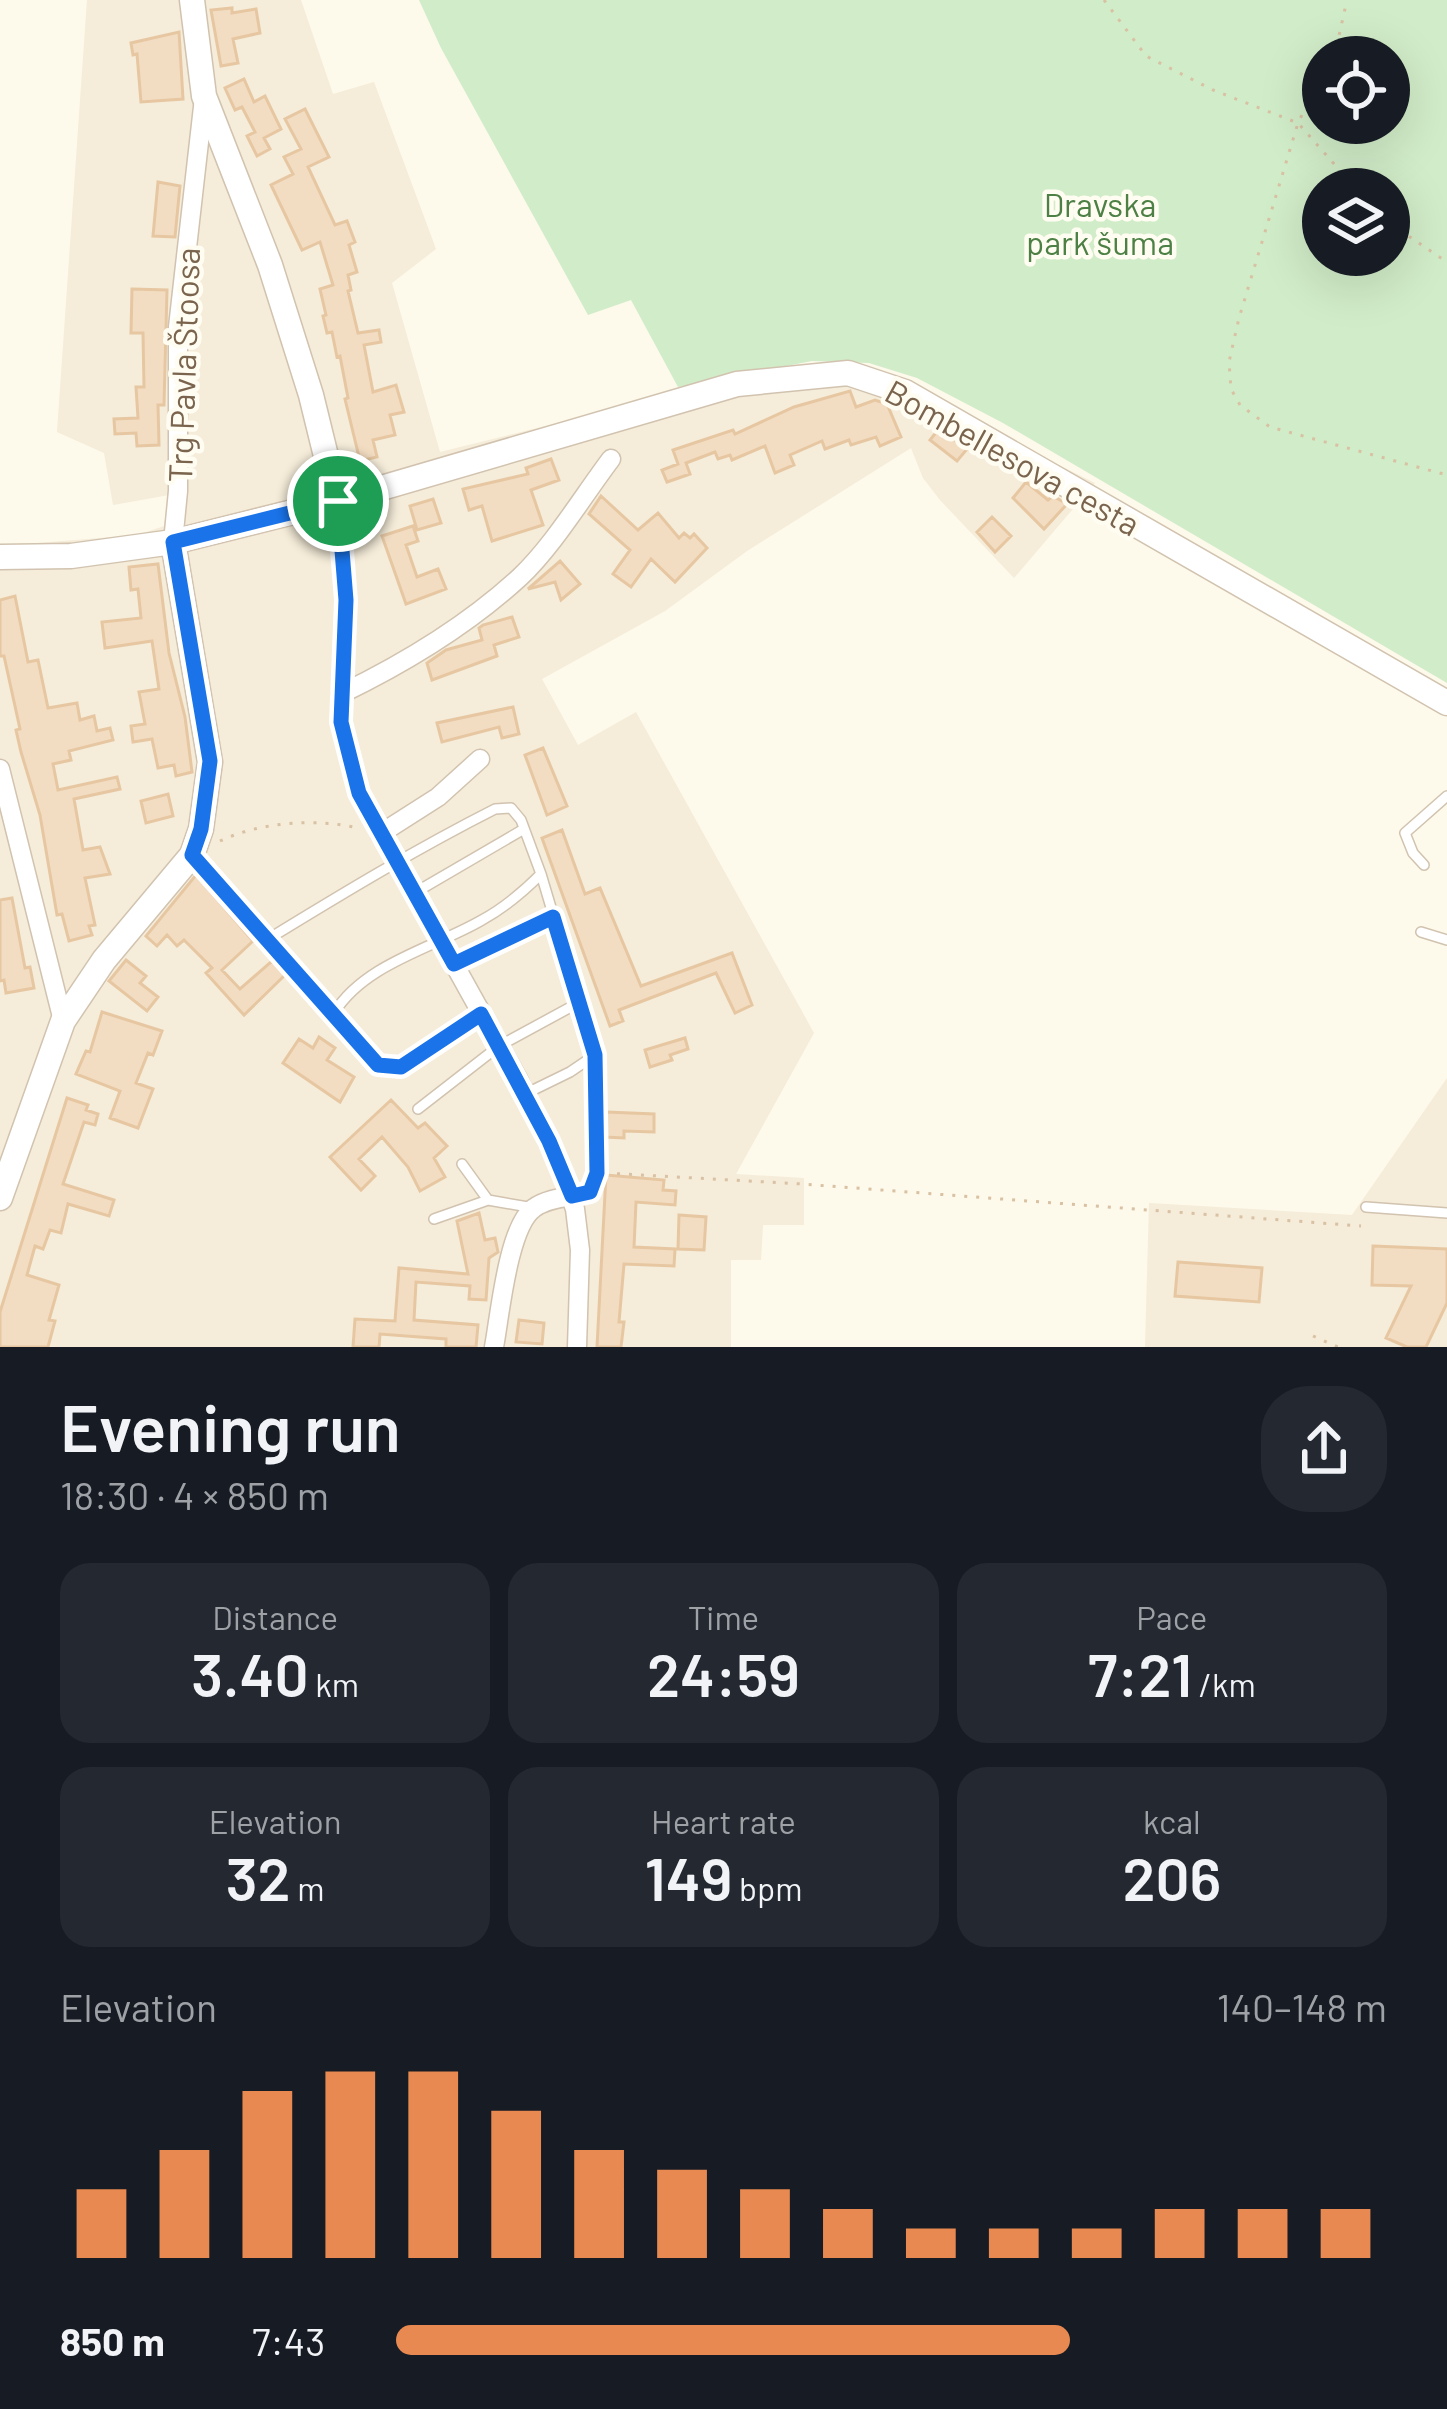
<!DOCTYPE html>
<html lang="en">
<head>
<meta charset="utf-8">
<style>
  body { margin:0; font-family:Barlow,sans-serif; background:#242831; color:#f1f3f6; height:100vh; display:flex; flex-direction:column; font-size:45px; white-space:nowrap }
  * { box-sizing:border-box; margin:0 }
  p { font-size:39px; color:#9ea1a6 }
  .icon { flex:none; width:66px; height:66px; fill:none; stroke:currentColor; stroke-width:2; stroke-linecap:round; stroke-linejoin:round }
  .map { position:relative; height:1347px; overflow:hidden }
  .drawer { display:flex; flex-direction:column; background:#171b24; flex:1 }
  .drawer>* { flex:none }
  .buttons { position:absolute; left:1302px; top:36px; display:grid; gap:24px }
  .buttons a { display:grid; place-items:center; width:108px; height:108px; border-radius:50%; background:#171b24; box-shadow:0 12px 48px #0002; font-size:60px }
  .pin { position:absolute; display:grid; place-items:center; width:102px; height:102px; color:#fff; margin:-51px; border:6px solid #fff; border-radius:50%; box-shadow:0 3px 12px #0007 }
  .round { display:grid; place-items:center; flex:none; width:126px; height:126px; border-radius:48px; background:#242831 }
  .head { display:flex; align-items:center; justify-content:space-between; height:204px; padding:0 60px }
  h1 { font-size:66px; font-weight:600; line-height:90px }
  .figures { display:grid; grid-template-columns:repeat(3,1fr); gap:18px; height:204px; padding:12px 60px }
  .figures div { display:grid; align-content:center; border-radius:30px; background:#242831; text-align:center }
  .figures b { font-size:60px; font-weight:600 }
  .figures small { font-size:33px; font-weight:400 }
  .figures p { font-size:33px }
  .chart { height:336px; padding:24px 60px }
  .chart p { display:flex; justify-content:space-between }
  .chart svg { width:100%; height:216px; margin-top:12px; stroke:#e78950; stroke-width:6 }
  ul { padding:0 60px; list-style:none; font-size:39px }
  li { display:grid; grid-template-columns:192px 144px 1fr; align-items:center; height:90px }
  li i { height:30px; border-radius:15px; background:#e78950 }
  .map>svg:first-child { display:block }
  .residential { fill:#f5ecd9 }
  .green { fill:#d1ecc8; fill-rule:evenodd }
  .building { fill:#f3ddc2; stroke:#e6c7a2; stroke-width:3 }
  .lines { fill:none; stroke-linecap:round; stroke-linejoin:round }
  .service-casing { stroke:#d1c3af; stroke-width:12 }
  .minor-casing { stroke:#d1c3af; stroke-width:21 }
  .tertiary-casing { stroke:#d1c3af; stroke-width:27 }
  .path { stroke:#d9c1a4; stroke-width:3; stroke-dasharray:3 9; stroke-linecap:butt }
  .service { stroke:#fff; stroke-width:9 }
  .minor { stroke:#fff; stroke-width:18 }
  .tertiary { stroke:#fff; stroke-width:24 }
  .route-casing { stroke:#fff; stroke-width:24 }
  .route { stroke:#1a73e8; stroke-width:15 }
  .labels { text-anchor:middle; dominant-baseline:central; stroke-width:9; stroke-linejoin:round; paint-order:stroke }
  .park-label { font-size:33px; fill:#4c8044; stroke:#fffcf2 }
  .street-label { font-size:33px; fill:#7a644d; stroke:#fffcf2 }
</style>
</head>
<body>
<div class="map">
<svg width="1447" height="1347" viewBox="0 0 1447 1347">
  <rect width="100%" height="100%" fill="#fdf9eb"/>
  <path class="residential" d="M87,0H301L333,94L374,82L436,249L392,283L440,452L642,402L868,371L1095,483L1014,578L940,500L923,478L911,448L747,551L665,611L542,679L578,745L636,712L814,1033L736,1174L804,1178V1225H763L761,1260H731V1347H0V546L138,535L164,526L169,495L113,505L104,453L57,432Z
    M1447,1078V1347H1145L1149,1203L1352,1215Z"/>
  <path class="green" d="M419,0H1447V683L1003,423L917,378L869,363L812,361L678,387L631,300L588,315L441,48ZM1323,57H1389V123H1323ZM1323,189H1389V255H1323Z"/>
  <path class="building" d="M232,8V13L256,9L260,33L233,39L238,63L221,66L211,10Z
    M179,32L183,99L141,102L137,54L133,55L131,43Z
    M244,79L254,102L265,96L281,129L264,138L270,149L257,156L247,136L255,132L242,107L235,110L225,88Z
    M305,109L329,157L308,167L335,225L347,221L355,242L349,245L357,272L348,275L351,290L348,291L358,333L379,330L381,342L364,345L373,392L396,385L404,412L390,415L395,435L373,440L377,457L360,461L345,399L348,398L340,356L337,357L332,332L327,333L323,316L326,315L320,289L333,285L320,242L302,250L271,185L293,174L284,157L301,149L285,119Z
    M158,182L180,186L175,237L153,236Z
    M132,289L167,290L164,405H158L159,445L137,446L136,433L115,434L114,419L138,418L136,387H144L143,333H131Z
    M850,391L856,407L875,400L887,404L901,437L880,446L876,437L851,445L849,440L825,449L822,441L790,455L794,465L775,473L765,446L732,460L730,455L718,459L715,452L686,463L690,474L667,482L662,470L678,464L673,450L733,430L735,434L794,407Z
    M938,430L968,448L957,461L930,440Z
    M551,459L559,480L531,490L543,525L492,541L482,506L469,510L463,489L528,474L526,468Z
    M1026,482L1048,500L1053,496L1067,504L1044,529L1013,498Z
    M601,496L638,530L658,513L679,538L684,533L690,538L694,534L707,548L675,582L651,559L631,587L613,574L630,550L589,514Z
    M433,499L441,523L417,530L410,506Z
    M992,517L1011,536L995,552L977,532Z
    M413,526L418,541L406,545L417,577L438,569L446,589L406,604L382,536Z
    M560,561L580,584L561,600L555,582L528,589Z
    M158,564L169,653L185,717L192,772L176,776L174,765L158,768L152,739L133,742L131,726L145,724L139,692L159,689L152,641L105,648L102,622L141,618L138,589L131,590L129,567Z
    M15,596L28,662L38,660L48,708L77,703L80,720L94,716L97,731L110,728L113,740L69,751L71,760L53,764L58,790L117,777L120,789L74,799L83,850L100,847L110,874L85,878L95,925L89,926L92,935L69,941L62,914L57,915L40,815L21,752L16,730L20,729L4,656H0V600Z
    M512,617L519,637L494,645L497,656L432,680L427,663L446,650L482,640L479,628L483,625Z
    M513,707L519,734L502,738L499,727L442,742L437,723Z
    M543,748L567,806L547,815L525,755Z
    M168,794L173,816L146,823L141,801Z
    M562,830L585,894L600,888L641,986L732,953L752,1005L735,1013L716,973L619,1010L623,1021L610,1026L542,838Z
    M196,875L253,941L222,970L240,989L272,961L285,975L244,1015L206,973L212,968L184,940L177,946L167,935L157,946L146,936Z
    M12,898L25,968L30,967L34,988L6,993L4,980L0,981V900Z
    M126,960L146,976L140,983L158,997L147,1011L109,981Z
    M102,1012L162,1031L153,1055L148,1053L136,1083L153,1089L138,1128L110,1118L120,1091L76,1074L86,1051L90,1052Z
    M319,1037L335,1048L327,1060L354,1077L340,1102L283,1063L299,1039L313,1048Z
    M685,1038L688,1049L670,1055L672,1060L650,1067L645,1050Z
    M67,1098L88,1105L86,1110L98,1114L95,1125L84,1122L63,1184L114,1200L109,1216L68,1204L61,1233L50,1230L43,1249L35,1246L27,1275L59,1285L49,1320L55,1321L48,1347H0V1312Z
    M391,1100L418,1128L425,1123L447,1146L434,1158L445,1177L420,1191L408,1167L382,1137L359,1159L375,1176L361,1190L330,1157Z
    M606,1112L654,1114V1132L624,1131V1138L605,1137Z
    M606,1175L664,1180L663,1190L676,1191L675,1205L636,1202L634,1247L675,1249L674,1266L624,1264L619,1322H624L621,1347H597Z
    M479,1213L485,1240L495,1238L498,1252L489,1258L486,1300L469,1299L470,1286L416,1282L414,1320L478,1325L476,1347H446V1339L380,1334L379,1347H353L355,1319L395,1321L399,1268L468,1274L457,1221Z
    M679,1215L706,1217L704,1250L678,1249Z
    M1373,1246L1447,1249V1303L1426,1347H1407L1386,1338L1411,1286L1372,1285Z
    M1178,1262L1262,1268L1259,1302L1175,1296Z
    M519,1320L544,1323L542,1344L516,1342Z"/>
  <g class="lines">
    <defs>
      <path id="service" d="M194,857L265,941L334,1013C365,963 434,948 482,920C504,908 523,892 541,874L521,820L511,808L495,809C416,849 340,895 265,941
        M1424,865L1413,853L1405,833L1447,796
        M541,874L595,1055V1183L590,1192L572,1196
        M416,892L524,829
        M1421,932L1447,940
        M454,964L553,917
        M334,1013L378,1065L401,1067L480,1015
        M525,1094L570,1072L595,1055
        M418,1109L499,1046L580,1002
        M462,1164L488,1200L534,1208
        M1366,1207L1447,1213
        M434,1219L488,1200"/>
      <path id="minor" d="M337,501L346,600L341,722L359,793L518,1079L563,1174L575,1209L580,1250L577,1347
        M173,542L178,491V327L204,98
        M341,694C403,664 469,624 520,577C553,546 583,496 611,459
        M0,769L63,1021
        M380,834L438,797L480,759
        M494,1347C500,1315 508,1226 534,1208C545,1200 560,1198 572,1196"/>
      <path id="tertiary" d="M192,0L204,96L270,265L311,395L337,501
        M0,557L71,556L173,542L337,501L737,384L848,373L905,392L1447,703
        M0,1198L63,1021L104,960L192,855L201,829L210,762L173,542"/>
    </defs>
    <use href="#service" class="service-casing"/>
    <use href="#minor" class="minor-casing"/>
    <use href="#tertiary" class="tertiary-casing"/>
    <path class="path" d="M1104,0L1146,56L1213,90L1298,123L1356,189
      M1330,57L1338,40L1347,0
      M1323,72L1298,123L1239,318L1229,362L1231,389L1240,405L1270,427L1447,475
      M1389,223L1447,262
      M220,841C260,822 315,818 358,828
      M605,1173L802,1184L1361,1226
      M1313,1336L1338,1347"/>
    <use href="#service" class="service"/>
    <use href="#minor" class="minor"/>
    <use href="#tertiary" class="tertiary"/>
  </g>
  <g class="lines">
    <defs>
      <path id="route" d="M338,501L346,600L341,722L359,793L454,964L553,917L595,1055L597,1173L590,1192L572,1196L549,1141L481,1014L401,1067L378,1065L192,855L201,829L210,761L173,542Z"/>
    </defs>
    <use href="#route" class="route-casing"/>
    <use href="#route" class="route"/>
  </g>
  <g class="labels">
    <g class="park-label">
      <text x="1100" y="204">Dravska<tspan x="1100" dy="38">park šuma</tspan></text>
    </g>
    <g class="street-label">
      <text transform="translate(183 365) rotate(-88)">Trg Pavla Štoosa</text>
      <text transform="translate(1013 457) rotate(29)">Bombellesova cesta</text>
    </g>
  </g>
</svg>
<div class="buttons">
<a><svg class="icon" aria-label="locate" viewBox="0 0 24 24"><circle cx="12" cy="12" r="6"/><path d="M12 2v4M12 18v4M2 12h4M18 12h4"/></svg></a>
<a><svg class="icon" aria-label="layers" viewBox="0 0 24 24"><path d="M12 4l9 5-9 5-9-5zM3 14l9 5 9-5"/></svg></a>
</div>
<div class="pin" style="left:338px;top:501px;background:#1e9e55"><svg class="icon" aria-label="arrive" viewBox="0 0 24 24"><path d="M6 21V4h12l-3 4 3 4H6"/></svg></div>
</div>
<section class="drawer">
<div class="head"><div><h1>Evening run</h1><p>18:30 · 4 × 850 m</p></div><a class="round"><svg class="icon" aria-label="share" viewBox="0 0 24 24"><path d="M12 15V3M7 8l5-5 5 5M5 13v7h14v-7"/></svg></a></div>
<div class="figures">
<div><p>Distance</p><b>3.40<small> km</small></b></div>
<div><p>Time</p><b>24:59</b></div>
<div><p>Pace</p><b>7:21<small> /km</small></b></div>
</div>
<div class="figures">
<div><p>Elevation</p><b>32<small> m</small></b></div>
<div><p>Heart rate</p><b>149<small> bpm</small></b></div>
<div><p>kcal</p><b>206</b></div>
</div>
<div class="chart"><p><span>Elevation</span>140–148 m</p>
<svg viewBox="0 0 160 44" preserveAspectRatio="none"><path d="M5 44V30M15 44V22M25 44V10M35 44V6M45 44V6M55 44V14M65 44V22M75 44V26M85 44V30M95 44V34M105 44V38M115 44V38M125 44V38M135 44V34M145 44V34M155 44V34"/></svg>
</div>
<ul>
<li><b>850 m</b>7:43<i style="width:68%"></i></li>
</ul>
</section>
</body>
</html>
